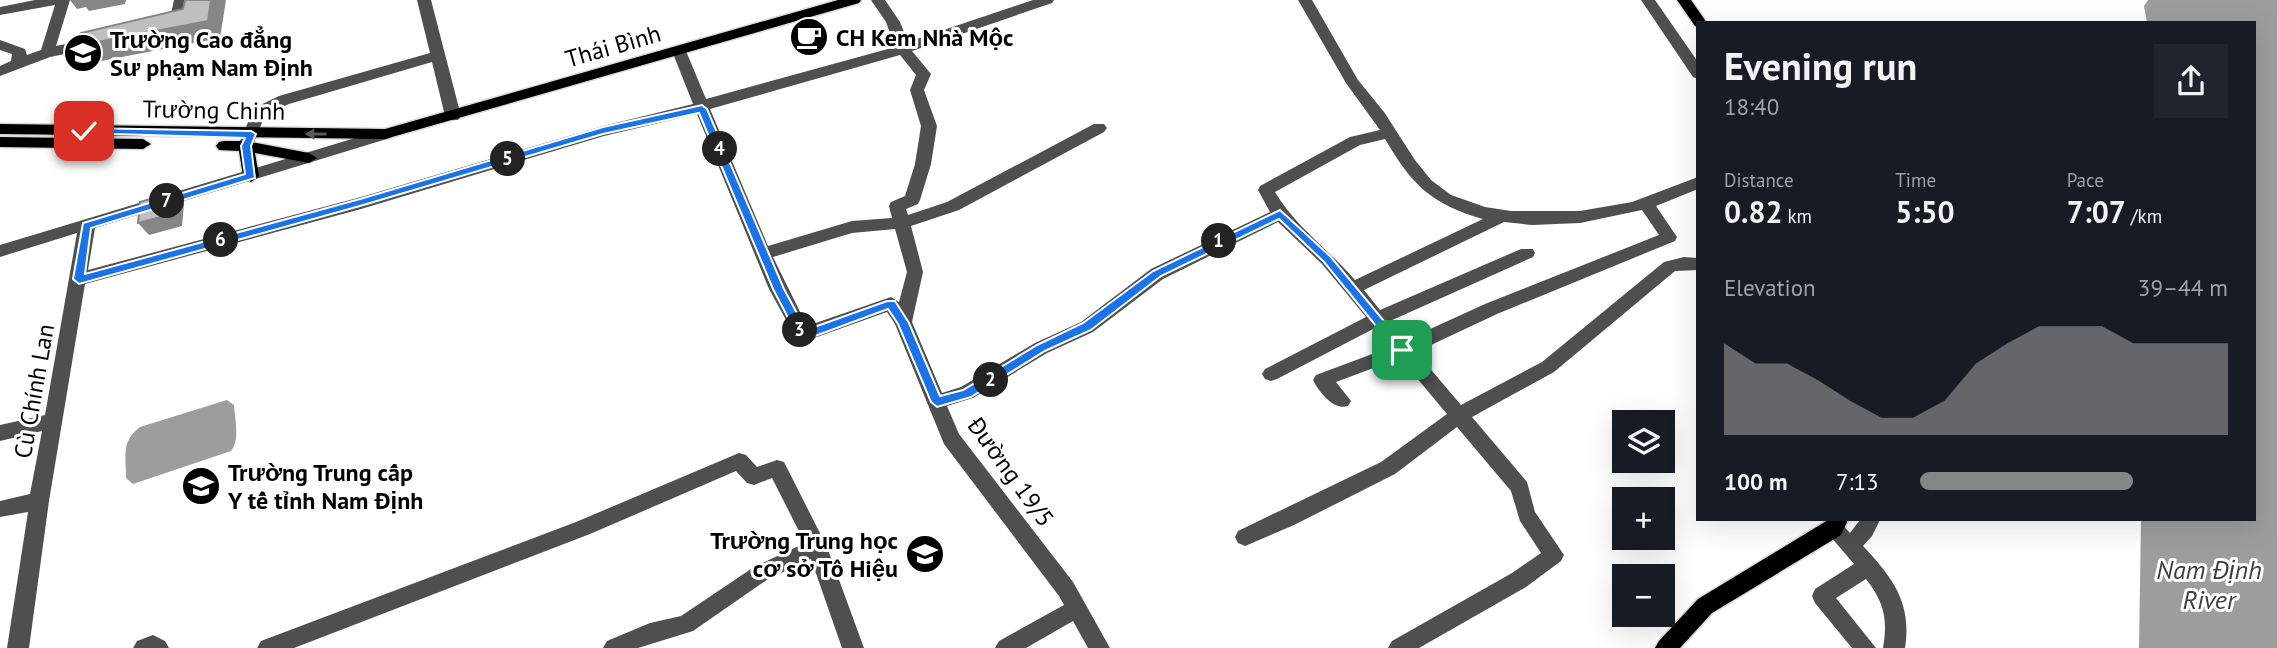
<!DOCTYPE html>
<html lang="en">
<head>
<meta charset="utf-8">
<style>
  body { margin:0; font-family:"PT Sans",sans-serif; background:#20242c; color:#f1f3f6; height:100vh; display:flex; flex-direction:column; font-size:26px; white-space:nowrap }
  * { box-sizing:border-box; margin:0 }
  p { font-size:23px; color:#9ea1a6 }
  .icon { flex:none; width:38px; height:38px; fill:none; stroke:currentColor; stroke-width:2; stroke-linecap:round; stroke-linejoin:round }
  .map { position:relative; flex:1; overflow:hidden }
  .side { position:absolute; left:1696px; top:21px; width:560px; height:500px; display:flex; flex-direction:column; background:#171b24; border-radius:0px; box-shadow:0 7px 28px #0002 }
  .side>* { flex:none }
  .fabs { position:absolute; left:1612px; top:410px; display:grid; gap:14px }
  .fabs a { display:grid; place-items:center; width:63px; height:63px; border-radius:0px; background:#171b24; box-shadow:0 7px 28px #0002; font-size:35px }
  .pin { position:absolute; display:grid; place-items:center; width:60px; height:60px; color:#fff; margin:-30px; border-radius:14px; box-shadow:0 4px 10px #0006 }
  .km { position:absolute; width:35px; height:35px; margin:-18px; border-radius:50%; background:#222; color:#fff; font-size:19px; line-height:35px; text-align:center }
  .round { display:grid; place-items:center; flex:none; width:74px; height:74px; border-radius:0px; background:#20242c }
  .overview { display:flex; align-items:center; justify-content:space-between; height:119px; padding:0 28px }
  h1 { font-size:38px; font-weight:700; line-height:52px }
  .metrics { display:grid; grid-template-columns:repeat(3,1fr); gap:10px; height:119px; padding:7px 28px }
  .metrics div { display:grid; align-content:center }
  .metrics b { font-size:30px; font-weight:700 }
  .metrics small { font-size:19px; font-weight:400 }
  .metrics p { font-size:19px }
  .chart { height:196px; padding:14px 28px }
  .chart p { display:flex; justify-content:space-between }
  .chart svg { width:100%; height:126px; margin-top:7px; fill:#858687; opacity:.7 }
  ul { padding:0 28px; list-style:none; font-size:23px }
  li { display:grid; grid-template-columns:112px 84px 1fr; align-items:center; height:52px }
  li i { height:18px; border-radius:9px; background:#858687 }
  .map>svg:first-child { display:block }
  .water { fill:#9d9d9d }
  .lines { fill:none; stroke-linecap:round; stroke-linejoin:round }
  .major-casing { stroke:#dbdbdb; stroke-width:3 }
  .minor { fill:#4f4f4f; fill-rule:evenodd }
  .major { fill:#000; fill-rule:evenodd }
  .shaded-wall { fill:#868686 }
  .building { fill:#bfbfbf; stroke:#868686; stroke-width:2 }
  .oneway { fill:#595959 }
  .route { fill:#1a73e8; stroke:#fff; stroke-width:2 }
  .labels { text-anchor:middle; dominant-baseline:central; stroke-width:6; stroke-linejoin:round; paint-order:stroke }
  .poi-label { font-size:24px; font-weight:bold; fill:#000; stroke:#fff; text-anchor:start }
  .street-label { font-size:24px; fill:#000; stroke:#fff }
  .water-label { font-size:26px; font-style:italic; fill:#3e3e3e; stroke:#fff }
</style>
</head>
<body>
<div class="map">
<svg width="2277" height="648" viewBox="0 0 2277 648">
  <rect width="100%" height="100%" fill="#fff"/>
  <path class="water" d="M2148,0H2277V648H2139L2141,520H2254V23H2147L2144,6Z
    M227,400L234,405C235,420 240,440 231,451L133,484L126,478C126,456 121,441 140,427Z"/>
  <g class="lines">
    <defs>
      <path id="major" d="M838,0H861L859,3L385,139L0,134V124L385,129Z
        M1677,0H1691L1707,23H1698V27L1695,26Z
        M0,137L143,139L151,144L143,149L0,147Z
        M224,141H246L309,153L317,158L309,163L255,153L259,176L251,182L243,176L239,151L219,150L216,146L219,142Z
        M1828,520H1848L1841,535L1712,613L1680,648H1655L1659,641L1698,599Z"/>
    </defs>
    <use href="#major" class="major-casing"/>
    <path class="minor" d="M35,0H70L56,46L100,37L107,42L100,47L50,57L0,76V66L11,61L12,54L0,50V40L25,49L27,55L41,50L55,5L0,15V7Z
      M174,0H188L182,26L169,32L162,28L169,23Z
      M417,0H431L461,116L458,120H448L445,116L432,62L289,104L265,115L251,150H241L238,146L254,108L279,96L430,53Z
      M871,0H885L900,22L908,42L1033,0H1054L1052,3L912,51L931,74L924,90L937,126L931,164L920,200L918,204L906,209L908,215L947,202L1094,124H1104L1107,128L1104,132L959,210L911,226L923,272L912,322L942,393L961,387L1035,343L1081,322L1151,269L1270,212L1258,190L1260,186L1350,137L1380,130L1346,83L1298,0H1312L1358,80L1384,112L1415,160L1431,180L1451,195L1485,207L1511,211H1580L1632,202L1698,177V189L1656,206L1677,237L1675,241L1497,314L1416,352L1461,405L1542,362L1664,262L1684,257L1698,258V270L1675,271L1554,372L1472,417L1527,482L1535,512L1564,555L1561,561L1526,587L1419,648H1388L1392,641L1512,573L1541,553L1520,521L1511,491L1457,427L1395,474L1294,525L1245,546L1238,543L1235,537L1238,531L1381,462L1447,414L1400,358L1336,382L1351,401L1348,406C1334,411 1319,392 1313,380L1316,375L1391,347L1375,328L1277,379L1271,381L1265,379L1262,374L1265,369L1366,317L1322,264L1278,222L1163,279L1093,332L1047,353L973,398L947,406L959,434L1073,582L1110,648H1088L1073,621L1026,648H995L999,641L1064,605L1059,596L944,444L895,324L887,312L803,342L797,340L769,289L697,114L604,136L361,209L85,284L49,501L29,648H7L28,512L0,517V501L30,494L42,431L0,441V425L45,415L77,233L0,257V245L385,129L393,134L390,138L95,228L88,270L361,197L603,126L693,104L672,51L674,48L679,46L686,51L706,99L895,47L886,22ZM900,55L916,75L910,90L921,126L915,164L905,196L891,202L889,206L892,218L852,221L768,246L710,109ZM1385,139C1412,185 1431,204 1483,219L1355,280C1329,250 1295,226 1275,192L1360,145ZM1642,210L1659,235L1485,304L1406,340L1390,321L1533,257L1535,253L1533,249H1521L1380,310L1364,290L1504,222L1532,225L1580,223ZM895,229L907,272L899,302L891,297L807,326L773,257L852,233Z
      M1641,0H1655L1698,62V79L1693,77Z
      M739,453L746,455L757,467L777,460L784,462L827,547L864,648H842L811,559L768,579L693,631L638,648H603L607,641L650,623L681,616L754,567L805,543L772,478L754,485L747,483L736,471L590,534L294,648H257L261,641L576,522Z
      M1834,520L1841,523L1850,533L1860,520H1880L1872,536L1863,546C1893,578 1912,603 1905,648H1883C1888,619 1884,602 1866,579L1836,598L1876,648H1852L1815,603L1812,596L1815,589L1854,564L1824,529L1827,523Z
      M153,635L165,641L169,648H133L137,641Z"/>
    <use href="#major" class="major"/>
  </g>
  <path class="shaded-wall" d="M70,0H126L125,4L89,11L86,7L77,9Z
    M211,0H226L220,38L91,63L77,46Z
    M173,192L184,204L182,226L149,235L138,223Z"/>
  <path class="building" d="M185,0H211L208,21L77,46L81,33L183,9Z
    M173,192L172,214L138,223L140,202Z"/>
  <defs><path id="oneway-solid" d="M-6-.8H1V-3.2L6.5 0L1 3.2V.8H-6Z" transform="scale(1.75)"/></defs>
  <use class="oneway" href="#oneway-solid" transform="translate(316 134) rotate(180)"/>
  <path class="route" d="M702,105L707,109L784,289L806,330L887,301H895L909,323L940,396L963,390L1037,345L1083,323L1153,271L1280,210L1331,257L1408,350L1406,353H1398L1324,262L1279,219L1161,276L1091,330L1045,351L971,397L937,407L931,402L898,324L888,309L807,339H799L773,289L699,113L603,134L360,206L79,284L73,279L83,223L245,174L241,146L245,138L80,133V129L84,128L251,131L256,134L251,146L255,178L91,228L85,274L360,199L603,127Z"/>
  <defs>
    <symbol id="cafe-disc" viewBox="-11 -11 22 22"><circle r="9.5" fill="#000" stroke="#fff"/><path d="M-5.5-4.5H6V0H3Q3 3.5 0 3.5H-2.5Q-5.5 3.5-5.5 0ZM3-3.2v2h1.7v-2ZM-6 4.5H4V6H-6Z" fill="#fff"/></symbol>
    <symbol id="university-disc" viewBox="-11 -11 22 22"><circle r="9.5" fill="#000" stroke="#fff"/><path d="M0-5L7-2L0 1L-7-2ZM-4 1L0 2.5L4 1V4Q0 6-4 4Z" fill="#fff"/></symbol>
    <symbol id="school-disc" viewBox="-11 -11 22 22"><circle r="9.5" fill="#000" stroke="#fff"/><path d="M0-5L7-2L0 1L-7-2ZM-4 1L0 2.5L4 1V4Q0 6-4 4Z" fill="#fff"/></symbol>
  </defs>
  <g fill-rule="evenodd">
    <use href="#cafe-disc" x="787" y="15" width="44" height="44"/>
    <use href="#university-disc" x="61" y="31" width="44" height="44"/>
    <use href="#university-disc" x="179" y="464" width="44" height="44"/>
    <use href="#school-disc" x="903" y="532" width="44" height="44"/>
  </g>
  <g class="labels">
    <g class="poi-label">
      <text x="836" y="37">CH Kem Nhà Mộc</text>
      <text x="110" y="39">Trường Cao đẳng<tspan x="110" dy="28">Sư phạm Nam Định</tspan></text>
      <text x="228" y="472">Trường Trung cấp<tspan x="228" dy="28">Y tế tỉnh Nam Định</tspan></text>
      <text x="898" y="540" text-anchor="end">Trường Trung học<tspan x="898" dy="28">cơ sở Tô Hiệu</tspan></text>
    </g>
    <g class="street-label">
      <text transform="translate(613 46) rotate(-16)">Thái Bình</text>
      <text transform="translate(214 110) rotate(1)">Trường Chinh</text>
      <text transform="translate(34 391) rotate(-80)">Cù Chính Lan</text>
      <text transform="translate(1011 472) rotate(54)">Đường 19/5</text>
    </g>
    <g class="water-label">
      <text x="2209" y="569">Nam Định<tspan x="2209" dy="30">River</tspan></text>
    </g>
  </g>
</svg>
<div class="fabs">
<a><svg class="icon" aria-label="layers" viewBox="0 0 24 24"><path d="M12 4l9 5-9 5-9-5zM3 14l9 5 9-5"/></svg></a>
<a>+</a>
<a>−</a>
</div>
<div class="pin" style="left:1402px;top:350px;background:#1e9e55"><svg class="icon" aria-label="arrive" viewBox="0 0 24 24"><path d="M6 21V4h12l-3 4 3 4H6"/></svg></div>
<div class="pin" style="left:84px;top:131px;background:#d93025"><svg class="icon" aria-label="check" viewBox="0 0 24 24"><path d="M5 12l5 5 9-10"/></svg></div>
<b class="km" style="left:1219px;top:241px">1</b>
<b class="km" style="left:991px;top:380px">2</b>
<b class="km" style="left:800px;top:330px">3</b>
<b class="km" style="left:720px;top:149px">4</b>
<b class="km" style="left:508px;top:159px">5</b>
<b class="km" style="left:221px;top:240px">6</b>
<b class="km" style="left:167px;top:201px">7</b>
<section class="side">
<div class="overview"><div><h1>Evening run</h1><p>18:40</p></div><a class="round"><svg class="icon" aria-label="share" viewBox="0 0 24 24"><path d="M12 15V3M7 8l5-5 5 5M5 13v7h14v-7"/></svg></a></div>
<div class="metrics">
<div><p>Distance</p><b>0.82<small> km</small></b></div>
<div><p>Time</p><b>5:50</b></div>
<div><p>Pace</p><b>7:07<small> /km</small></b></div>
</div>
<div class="chart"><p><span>Elevation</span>39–44 m</p>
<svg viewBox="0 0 160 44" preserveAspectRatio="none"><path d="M0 44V12L10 19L20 19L30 25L40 32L50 38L60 38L70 32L80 19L90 12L100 6L110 6L120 6L130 12L140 12L150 12L160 12V44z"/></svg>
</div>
<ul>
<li><b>100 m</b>7:13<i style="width:69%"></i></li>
</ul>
</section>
</div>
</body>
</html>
